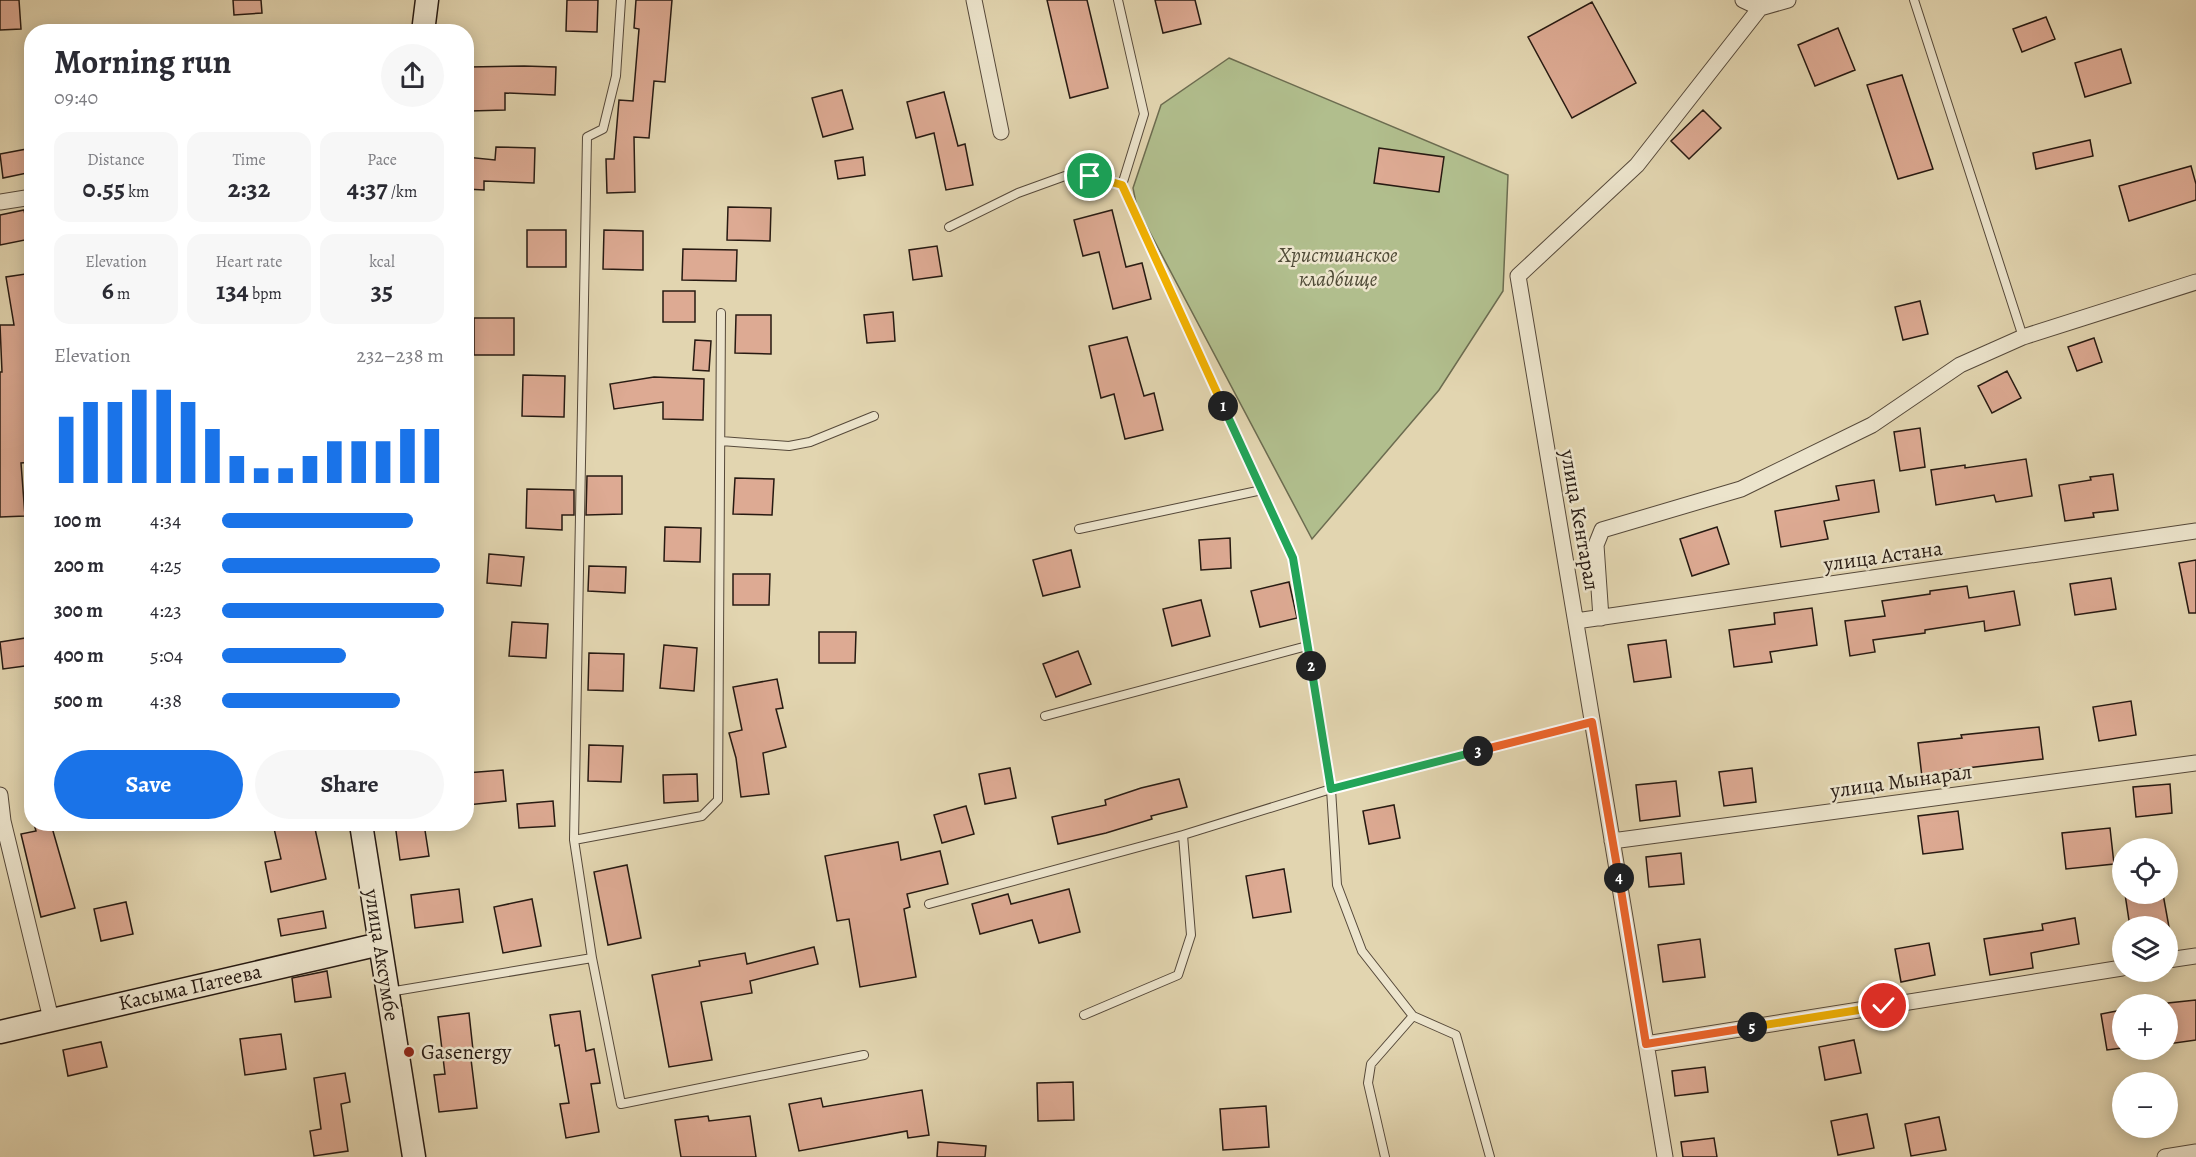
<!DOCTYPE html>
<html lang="en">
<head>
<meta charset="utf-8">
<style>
  body { margin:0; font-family:Alegreya,serif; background:#f7f7f7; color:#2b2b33; height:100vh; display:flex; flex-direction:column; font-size:22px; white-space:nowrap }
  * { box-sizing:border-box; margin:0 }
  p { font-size:20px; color:#7c7c81 }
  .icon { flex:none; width:33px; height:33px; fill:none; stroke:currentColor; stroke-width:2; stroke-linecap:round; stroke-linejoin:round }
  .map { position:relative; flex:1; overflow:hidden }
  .drawer { position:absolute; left:24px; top:24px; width:450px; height:807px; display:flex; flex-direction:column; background:#fff; border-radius:24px; box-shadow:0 3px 15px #0003 }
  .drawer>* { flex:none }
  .buttons { position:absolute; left:2112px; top:838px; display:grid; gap:12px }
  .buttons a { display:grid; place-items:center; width:66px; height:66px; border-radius:50%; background:#fff; box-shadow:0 3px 15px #0003; font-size:30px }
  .pin { position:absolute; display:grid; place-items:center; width:51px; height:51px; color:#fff; margin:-26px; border:3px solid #fff; border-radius:50%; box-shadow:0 2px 6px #0007 }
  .km { position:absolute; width:30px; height:30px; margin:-15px; border-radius:50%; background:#222; color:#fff; font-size:16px; line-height:30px; text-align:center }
  .round { display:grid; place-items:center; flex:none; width:63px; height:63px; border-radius:32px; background:#f7f7f7 }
  .summary { display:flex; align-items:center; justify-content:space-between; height:102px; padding:0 30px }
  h1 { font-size:33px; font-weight:700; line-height:45px }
  .stats { display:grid; grid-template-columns:repeat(3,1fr); gap:9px; height:102px; padding:6px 30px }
  .stats div { display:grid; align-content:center; border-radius:15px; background:#f7f7f7; text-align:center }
  .stats b { font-size:26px; font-weight:700 }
  .stats small { font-size:16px; font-weight:400 }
  .stats p { font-size:16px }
  .chart { height:168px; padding:12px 30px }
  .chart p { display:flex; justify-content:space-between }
  .chart svg { width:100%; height:108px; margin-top:6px; stroke:#1a73e8; stroke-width:6 }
  .button { display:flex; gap:12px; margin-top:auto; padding:12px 30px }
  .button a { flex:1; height:69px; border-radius:36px; background:#1a73e8; color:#fff; font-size:24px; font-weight:700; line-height:69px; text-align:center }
  .button a+a { background:#f7f7f7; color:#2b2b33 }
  ul { padding:0 30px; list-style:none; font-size:20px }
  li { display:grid; grid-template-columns:96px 72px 1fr; align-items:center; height:45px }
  li i { height:15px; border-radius:8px; background:#1a73e8 }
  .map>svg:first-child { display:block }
  .green { fill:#b1be8d; stroke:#6c6c50; stroke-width:1.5 }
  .building { fill:#ddaa93; stroke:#271a12; stroke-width:1.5 }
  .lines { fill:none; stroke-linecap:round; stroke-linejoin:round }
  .service-casing { stroke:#56493a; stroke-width:10 }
  .minor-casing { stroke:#56493a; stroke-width:17 }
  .secondary-casing { stroke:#271a12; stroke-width:25 }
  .service { stroke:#ece4cc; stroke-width:8 }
  .minor { stroke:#ece4cc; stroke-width:15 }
  .secondary { stroke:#ece4cc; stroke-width:22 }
  .split-1-casing { stroke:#fff; stroke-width:12 }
  .split-2-casing { stroke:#fff; stroke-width:12 }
  .split-3-casing { stroke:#fff; stroke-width:12 }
  .split-4-casing { stroke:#fff; stroke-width:12 }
  .split-5-casing { stroke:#fff; stroke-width:12 }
  .split-6-casing { stroke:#fff; stroke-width:12 }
  .split-1 { stroke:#f5b400; stroke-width:8 }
  .split-2 { stroke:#22a559; stroke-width:8 }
  .split-3 { stroke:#22a559; stroke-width:8 }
  .split-4 { stroke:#f0652b; stroke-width:8 }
  .split-5 { stroke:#f0652b; stroke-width:8 }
  .split-6 { stroke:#f5b400; stroke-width:8 }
  .poi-dot { fill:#8f2418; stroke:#ece4cc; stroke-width:2 }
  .labels { text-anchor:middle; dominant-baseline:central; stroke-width:5; stroke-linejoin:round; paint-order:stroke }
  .park-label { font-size:21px; font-style:italic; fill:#504b37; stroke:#ece4cc }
  .street-label { font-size:21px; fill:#271a12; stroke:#ece4cc }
  .poi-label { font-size:21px; fill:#271a12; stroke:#ece4cc; text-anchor:start }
</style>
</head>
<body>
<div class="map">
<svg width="2196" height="1157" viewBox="0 0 2196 1157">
  <rect width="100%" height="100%" fill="#e2d5b0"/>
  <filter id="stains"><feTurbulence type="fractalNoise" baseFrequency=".00333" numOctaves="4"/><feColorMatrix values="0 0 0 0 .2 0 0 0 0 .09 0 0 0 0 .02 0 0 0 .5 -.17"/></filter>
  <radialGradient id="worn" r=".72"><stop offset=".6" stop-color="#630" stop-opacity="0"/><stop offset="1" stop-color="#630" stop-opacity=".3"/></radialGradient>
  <path class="green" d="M1229,58L1508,175L1503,291L1439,390L1312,539L1137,208L1133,188L1161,105Z"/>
  <path class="building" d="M0,0H19L21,29L0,30Z
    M233,0H261L262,13L234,15Z
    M567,0H598L597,32L566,31Z
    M636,0H672L665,82L654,81L649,138L634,137L635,192L607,193L606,159H614L619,100L633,101L639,29L634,28Z
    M1047,0H1087L1108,88L1070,98Z
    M1155,0H1195L1201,24L1163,33Z
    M1592,2L1636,83L1572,118L1528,37Z
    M2046,17L2055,39L2022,52L2013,29Z
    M1838,28L1855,70L1815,86L1798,45Z
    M2121,49L2131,83L2085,97L2075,63Z
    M524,66L556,67L555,95L505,93V110L470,111L469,67Z
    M1902,75L1933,169L1898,179L1867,85Z
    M842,90L853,129L823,137L812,98Z
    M944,92L958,146L965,144L973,185L946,190L934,133L916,138L907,102Z
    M1703,110L1721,128L1689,159L1671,141Z
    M2090,140L2093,156L2036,169L2033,153Z
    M496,147L535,148L534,183L484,181V190L466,189V157L495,160Z
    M32,148V172L3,178L0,154Z
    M1379,148L1444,157L1439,192L1374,183Z
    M863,157L865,175L838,179L835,161Z
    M2191,166L2196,184V200L2129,221L2119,186Z
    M728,207L771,208L770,241L727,240Z
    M24,210L30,239L0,245V215Z
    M1112,210L1126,267L1142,263L1151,299L1113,309L1099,252L1083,256L1074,220Z
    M527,230H566V267H527Z
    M604,230L643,231V270L603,269Z
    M937,246L942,276L913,280L909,250Z
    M683,249L737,250L736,281L682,280Z
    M32,273V462L21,463L25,516L0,517V372H2L0,325H14L6,277Z
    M663,291H695V322H663Z
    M1920,301L1928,334L1903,340L1895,307Z
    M893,312L895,341L867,343L864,315Z
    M736,315H771V354L735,353Z
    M474,318H514V355H474Z
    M1127,337L1144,396L1154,393L1163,430L1125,439L1114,394L1101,398L1089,346Z
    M2094,338L2102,362L2077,371L2068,347Z
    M695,340L711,341L709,371L693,370Z
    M2007,371L2021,398L1992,413L1978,386Z
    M523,375L565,376L564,417L522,416Z
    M654,377L704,379L703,420L663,419V402L614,409L610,384Z
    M1920,428L1925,467L1900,471L1894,432Z
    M2026,459L2032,496L1996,502L1994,495L1936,505L1931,470L1965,465V468Z
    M2113,474L2118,510L2093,513L2094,517L2065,521L2059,485L2091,480L2090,477Z
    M587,476H622V514L586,515Z
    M735,478L774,479L772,515L733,514Z
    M1874,480L1879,512L1824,521L1828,539L1781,547L1775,511L1839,500L1836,486Z
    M527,489L574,490V515H562V530L526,528Z
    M665,527L701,528L700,562L664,561Z
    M1717,527L1729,564L1692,576L1680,539Z
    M1230,538L1231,568L1201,570L1199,540Z
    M1071,550L1080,587L1043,596L1033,560Z
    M489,554L524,557L521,586L487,583Z
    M2196,560V613H2189L2179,563Z
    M589,566L626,567L625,593L588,591Z
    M733,574H770L769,605H733Z
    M2111,578L2116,609L2075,615L2070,584Z
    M1289,582L1297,618L1260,627L1251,591Z
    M1967,586L1969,598L2014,591L2020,625L1985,631L1984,621L1925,630V633L1873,640L1875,652L1850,656L1845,621L1885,616L1882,601L1930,594V591Z
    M1201,600L1210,636L1172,646L1163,609Z
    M1812,608L1817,645L1770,652L1772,662L1734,667L1729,630L1775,624L1774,613Z
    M512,622L548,624L546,658L509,656Z
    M819,632H856L855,663H819Z
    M32,637V665L3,669L0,642Z
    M1666,640L1671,677L1634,682L1628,645Z
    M664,645L697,648L694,691L660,688Z
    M1078,651L1091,684L1056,697L1043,664Z
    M589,653L624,654L623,691L588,690Z
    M777,679L783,708L776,709L786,747L763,753L769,794L741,797L736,758L729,733L742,730L733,687Z
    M2131,701L2136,735L2099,741L2093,707Z
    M2039,727L2043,759L1950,770V773L1922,777L1918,743L1962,738L1961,735Z
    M589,745L623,746L621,782L588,781Z
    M1010,768L1016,798L985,804L979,774Z
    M1752,768L1756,802L1724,806L1719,772Z
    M503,770L506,801L467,805L466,773Z
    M697,774L698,801L664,803L663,775Z
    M1179,779L1187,807L1151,816L1152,819L1106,833L1058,844L1052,817L1106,805L1105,800L1141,788Z
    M1676,781L1680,816L1640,821L1636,785Z
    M2170,784L2172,813L2136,817L2133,787Z
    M553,801L555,826L519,828L517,804Z
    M1394,805L1400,838L1369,844L1363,811Z
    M966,806L974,834L942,843L934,815Z
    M1958,811L1963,849L1923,854L1918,816Z
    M34,824H51L75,908L41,917L21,834L36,831Z
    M273,824H314L326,879L271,892L265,862L281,859Z
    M395,824H424L429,856L400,860Z
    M2110,828L2114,864L2066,869L2062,833Z
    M898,842L901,860L940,851L948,884L907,894L910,907L904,909L916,977L860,987L849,919L837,921L825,856Z
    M1681,853L1684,884L1649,887L1646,857Z
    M627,865L641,938L608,945L594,872Z
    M1284,869L1291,912L1253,918L1246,876Z
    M459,889L463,922L415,928L411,895Z
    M1069,889L1080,932L1039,943L1032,920L980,934L972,904L1008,894L1011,904Z
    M2125,894H2163L2169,927H2130Z
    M532,899L541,946L503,953L494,907Z
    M126,902L133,934L101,941L94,909Z
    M323,911L326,928L281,936L278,919Z
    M2075,918L2079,944L2031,953L2033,968L1990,975L1984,939L2043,930L2042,924Z
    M1700,939L1705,977L1663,982L1658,945Z
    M1929,943L1935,975L1901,982L1895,949Z
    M814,947L818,964L750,981L752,993L701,1002L712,1060L669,1067L652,975L700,966L699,961L745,953L747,964Z
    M327,971L331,997L295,1002L292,978Z
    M2196,1000V1040L2168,1044V1003Z
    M2122,1010V1048L2107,1050L2101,1014Z
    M580,1011L586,1051L594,1049L600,1083L591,1084L599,1132L566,1138L560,1104L569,1103L559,1045L555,1046L550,1015Z
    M469,1013L473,1050L470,1051L477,1108L439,1112L434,1075L445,1074L438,1017Z
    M281,1034L286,1069L245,1075L240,1039Z
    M1854,1040L1861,1073L1825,1080L1819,1047Z
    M101,1042L107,1067L68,1076L63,1050Z
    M1705,1067L1708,1092L1675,1096L1672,1071Z
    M345,1073L350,1102L341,1104L348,1151L314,1156L310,1131L321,1129L314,1078Z
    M1073,1082L1074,1120L1038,1121L1037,1083Z
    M922,1090L929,1135L908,1138L907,1131L799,1151L789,1104L821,1098L823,1107Z
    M1266,1106L1269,1147L1223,1150L1220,1109Z
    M1867,1114L1874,1148L1838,1155L1831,1121Z
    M708,1116L709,1121L750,1116L756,1157H681L675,1120Z
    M1939,1117L1946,1150L1911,1156L1905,1124Z
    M1714,1138L1717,1157H1683L1681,1142Z
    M938,1142L986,1146L985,1157H937Z"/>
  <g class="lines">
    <defs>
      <path id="service" d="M1118,0L1144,114L1122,185L1293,558L1331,789L1337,885L1362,951L1413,1016L1456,1035L1490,1157
        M1914,0L2023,337
        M949,227L1018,193L1065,176H1090L1122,185
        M721,441L789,446L810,442L874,416
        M1079,529L1262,490
        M1045,716L1307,646
        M574,840L587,137L603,129L616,76L621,0
        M929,904L1183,835
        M592,958L574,840L702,816L718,800L721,313
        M389,992L592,958L621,1104L864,1055
        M1084,1015L1178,975L1191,935L1183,835L1331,789L1592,722
        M1385,1157L1368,1083L1371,1064L1413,1016"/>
      <path id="minor" d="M974,0L1001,132
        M1743,0L1760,8
        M0,202L32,197
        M1601,618L1596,545L1602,530L1741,489L1872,425L1960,365L2023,337L2196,282
        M1576,621L2196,531
        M0,795L3,821L51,1019
        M1612,841L2196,763
        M2168,960L2196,956
        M1646,1044L2122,968
        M1665,1157L1518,276L1637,165L1760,8L1788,0
        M2165,1157L2196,1152"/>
      <path id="secondary" d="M423,32L427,0
        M361,824L414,1157
        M0,1032L380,944"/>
    </defs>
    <use href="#service" class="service-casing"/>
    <use href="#minor" class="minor-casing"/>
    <use href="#secondary" class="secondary-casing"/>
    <use href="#service" class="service"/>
    <use href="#minor" class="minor"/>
    <use href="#secondary" class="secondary"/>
  </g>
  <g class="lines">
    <defs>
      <path id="split-1" d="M1090,176L1122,185L1223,406"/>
      <path id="split-2" d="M1223,406L1293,558L1311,666"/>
      <path id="split-3" d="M1311,666L1331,789L1478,751"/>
      <path id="split-4" d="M1478,751L1592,722L1619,878"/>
      <path id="split-5" d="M1619,878L1646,1044L1752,1027"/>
      <path id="split-6" d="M1752,1027L1884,1006"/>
    </defs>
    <use href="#split-1" class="split-1-casing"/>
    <use href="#split-2" class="split-2-casing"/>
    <use href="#split-3" class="split-3-casing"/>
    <use href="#split-4" class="split-4-casing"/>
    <use href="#split-5" class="split-5-casing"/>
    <use href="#split-6" class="split-6-casing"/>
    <use href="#split-1" class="split-1"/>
    <use href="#split-2" class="split-2"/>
    <use href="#split-3" class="split-3"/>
    <use href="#split-4" class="split-4"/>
    <use href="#split-5" class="split-5"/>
    <use href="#split-6" class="split-6"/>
  </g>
  <circle class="poi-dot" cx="409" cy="1052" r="6"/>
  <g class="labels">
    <g class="park-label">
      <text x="1338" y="255">Христианское<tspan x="1338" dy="24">кладбище</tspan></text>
    </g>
    <g class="street-label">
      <text transform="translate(1580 520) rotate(80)">улица Кентарал</text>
      <text transform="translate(1883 556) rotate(-8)">улица Астана</text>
      <text transform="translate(1901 781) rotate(-8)">улица Мынарал</text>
      <text transform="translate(382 955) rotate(81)">улица Аксумбе</text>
      <text transform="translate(190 987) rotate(-13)">Касыма Патеева</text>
    </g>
    <g class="poi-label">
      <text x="421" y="1052">Gasenergy</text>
    </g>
  </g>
  <rect width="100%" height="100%" filter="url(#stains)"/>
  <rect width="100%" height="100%" fill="url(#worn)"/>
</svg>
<div class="buttons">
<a><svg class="icon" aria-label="locate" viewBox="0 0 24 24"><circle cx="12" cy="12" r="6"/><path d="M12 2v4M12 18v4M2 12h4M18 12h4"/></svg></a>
<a><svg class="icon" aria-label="layers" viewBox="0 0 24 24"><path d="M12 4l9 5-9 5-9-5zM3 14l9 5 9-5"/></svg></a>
<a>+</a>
<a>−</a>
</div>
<div class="pin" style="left:1090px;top:176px;background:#1e9e55"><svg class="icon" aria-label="arrive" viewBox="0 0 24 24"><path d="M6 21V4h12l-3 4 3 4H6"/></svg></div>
<div class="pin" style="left:1884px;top:1006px;background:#d93025"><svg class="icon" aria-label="check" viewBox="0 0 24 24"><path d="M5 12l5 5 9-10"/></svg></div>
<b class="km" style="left:1223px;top:406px">1</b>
<b class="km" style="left:1311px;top:666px">2</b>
<b class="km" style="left:1478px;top:751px">3</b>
<b class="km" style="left:1619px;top:878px">4</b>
<b class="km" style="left:1752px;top:1027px">5</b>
<section class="drawer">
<div class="summary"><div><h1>Morning run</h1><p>09:40</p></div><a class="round"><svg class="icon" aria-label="share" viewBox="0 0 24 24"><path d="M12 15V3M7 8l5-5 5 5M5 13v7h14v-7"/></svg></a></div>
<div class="stats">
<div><p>Distance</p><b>0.55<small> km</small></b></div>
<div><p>Time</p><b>2:32</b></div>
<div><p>Pace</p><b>4:37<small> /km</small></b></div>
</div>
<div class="stats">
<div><p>Elevation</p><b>6<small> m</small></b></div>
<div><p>Heart rate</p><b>134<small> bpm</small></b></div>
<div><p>kcal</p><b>35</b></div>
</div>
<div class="chart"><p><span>Elevation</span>232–238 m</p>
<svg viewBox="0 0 160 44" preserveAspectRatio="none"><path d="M5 44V17M15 44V11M25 44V11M35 44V6M45 44V6M55 44V11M65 44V22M75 44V33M85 44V38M95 44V38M105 44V33M115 44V27M125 44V27M135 44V27M145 44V22M155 44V22"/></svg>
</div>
<ul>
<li><b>100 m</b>4:34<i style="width:86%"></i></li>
<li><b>200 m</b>4:25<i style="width:98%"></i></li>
<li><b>300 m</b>4:23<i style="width:100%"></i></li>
<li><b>400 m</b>5:04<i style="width:56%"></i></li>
<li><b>500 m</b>4:38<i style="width:80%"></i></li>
</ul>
<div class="button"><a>Save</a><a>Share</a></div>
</section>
</div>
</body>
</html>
